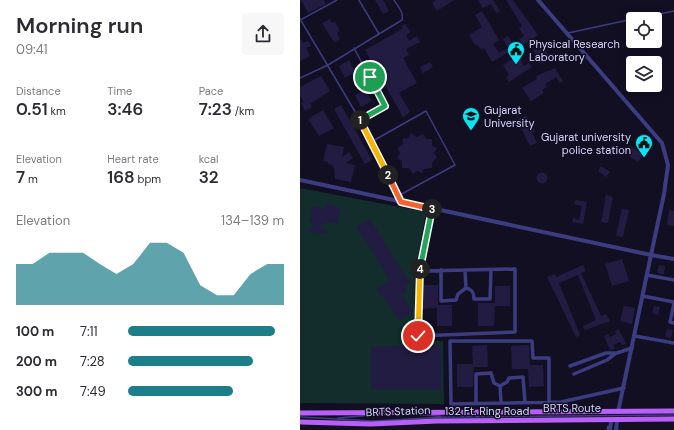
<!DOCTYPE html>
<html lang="en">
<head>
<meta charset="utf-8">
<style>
  body { margin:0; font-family:"DM Sans",sans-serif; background:#f7f7f7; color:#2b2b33; height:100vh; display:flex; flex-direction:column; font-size:15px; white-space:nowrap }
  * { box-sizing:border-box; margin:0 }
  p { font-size:13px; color:#7c7c81 }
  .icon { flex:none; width:22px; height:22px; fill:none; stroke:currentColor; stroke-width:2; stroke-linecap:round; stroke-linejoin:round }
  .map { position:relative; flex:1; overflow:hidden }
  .sheet { display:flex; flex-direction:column; background:#fff; width:300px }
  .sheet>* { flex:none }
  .buttons { position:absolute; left:326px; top:12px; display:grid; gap:8px }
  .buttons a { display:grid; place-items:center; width:36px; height:36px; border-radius:4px; background:#fff; box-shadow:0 2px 10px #0003; font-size:20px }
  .pin { position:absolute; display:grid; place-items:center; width:34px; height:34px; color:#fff; margin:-17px; border:2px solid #fff; border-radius:50%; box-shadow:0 1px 4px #0007 }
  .km { position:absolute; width:20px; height:20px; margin:-10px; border-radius:50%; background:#222; color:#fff; font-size:11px; line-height:20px; text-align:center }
  .round { display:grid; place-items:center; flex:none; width:42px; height:42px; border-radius:4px; background:#f7f7f7 }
  .head { display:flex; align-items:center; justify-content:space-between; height:68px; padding:0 16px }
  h1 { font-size:22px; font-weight:600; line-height:30px }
  .metrics { display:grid; grid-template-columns:repeat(3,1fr); gap:6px; height:68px; padding:4px 16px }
  .metrics div { display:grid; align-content:center }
  .metrics b { font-size:17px; font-weight:600 }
  .metrics small { font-size:11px; font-weight:400 }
  .metrics p { font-size:11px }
  .chart { height:112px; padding:8px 16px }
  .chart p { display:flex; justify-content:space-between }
  .chart svg { width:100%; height:72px; margin-top:4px; fill:#1c7e89; opacity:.7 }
  ul { padding:0 16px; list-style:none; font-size:13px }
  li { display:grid; grid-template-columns:64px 48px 1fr; align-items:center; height:30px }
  li i { height:10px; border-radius:5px; background:#1c7e89 }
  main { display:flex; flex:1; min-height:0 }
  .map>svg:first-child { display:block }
  .green { fill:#122d2b }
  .building { fill:#221c43 }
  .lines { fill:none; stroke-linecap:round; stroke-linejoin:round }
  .service { stroke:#3c3c80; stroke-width:1.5 }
  .pedestrian { stroke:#3c3c80; stroke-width:2.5 }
  .minor { stroke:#3c3c80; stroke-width:3.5 }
  .tertiary { stroke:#3c3c80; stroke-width:4 }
  .primary { stroke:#ba5ef9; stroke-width:5 }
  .split-1-casing { stroke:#fff; stroke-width:8 }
  .split-2-casing { stroke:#fff; stroke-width:8 }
  .split-3-casing { stroke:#fff; stroke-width:8 }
  .split-4-casing { stroke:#fff; stroke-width:8 }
  .split-5-casing { stroke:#fff; stroke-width:8 }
  .split-1 { stroke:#22a559; stroke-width:5 }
  .split-2 { stroke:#f5b400; stroke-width:5 }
  .split-3 { stroke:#f0652b; stroke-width:5 }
  .split-4 { stroke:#22a559; stroke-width:5 }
  .split-5 { stroke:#f5b400; stroke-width:5 }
  .labels { text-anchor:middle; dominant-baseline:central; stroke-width:3; stroke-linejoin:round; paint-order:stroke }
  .poi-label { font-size:11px; fill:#d6d3fd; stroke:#120f23; text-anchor:start }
  .street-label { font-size:11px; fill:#d6d3fd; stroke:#120f23 }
</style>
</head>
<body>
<main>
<section class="sheet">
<div class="head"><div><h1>Morning run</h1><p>09:41</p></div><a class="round"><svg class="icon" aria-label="share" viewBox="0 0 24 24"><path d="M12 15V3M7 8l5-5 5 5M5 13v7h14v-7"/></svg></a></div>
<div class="metrics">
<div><p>Distance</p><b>0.51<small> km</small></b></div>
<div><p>Time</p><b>3:46</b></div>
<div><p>Pace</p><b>7:23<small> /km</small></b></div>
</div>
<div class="metrics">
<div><p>Elevation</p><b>7<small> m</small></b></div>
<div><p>Heart rate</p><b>168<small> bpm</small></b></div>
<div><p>kcal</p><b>32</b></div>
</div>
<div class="chart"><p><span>Elevation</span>134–139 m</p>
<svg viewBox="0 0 160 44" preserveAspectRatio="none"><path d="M0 44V19L10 19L20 12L30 12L40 12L50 19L60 25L70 19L80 6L90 6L100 12L110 32L120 38L130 38L140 25L150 19L160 19V44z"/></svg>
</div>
<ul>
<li><b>100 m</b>7:11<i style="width:94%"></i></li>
<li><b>200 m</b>7:28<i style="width:80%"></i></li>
<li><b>300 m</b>7:49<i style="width:67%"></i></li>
</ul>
</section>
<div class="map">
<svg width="374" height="430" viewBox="0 0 374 430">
  <rect width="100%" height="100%" fill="#120f23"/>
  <path class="green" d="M0,188L126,212L115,274L114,339L143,341L144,404L0,403Z"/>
  <path class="building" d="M1,0H24L26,4L8,13Z
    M75,0H83L89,11L83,14Z
    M136,0H154L137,11L132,3Z
    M178,0H193L200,11L196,13L191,4L183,8Z
    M206,0H213L238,35L223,45L219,39L224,36L219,28L222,26Z
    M182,11L199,40L193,44L199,53L208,48L203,39L208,36L215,48L192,62L184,48L182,50L176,44L175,45L169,35L182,27L175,15Z
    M30,19L32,23L35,22L40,31L37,33L40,39L34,42L22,23Z
    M105,24L111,32L106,35L109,41L117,36L120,42L106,49L109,55L103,58L117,83L99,93L110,112L103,117L65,50L99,31L103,28L101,26Z
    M0,38L3,43L8,41L11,46L6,48L10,56L0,61Z
    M244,47L250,59L241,64L233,50L236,49L237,51Z
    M218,56L224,66L229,63L232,67L209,82L206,77L209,75L203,65Z
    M49,60L55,72L45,78L39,66Z
    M130,62L133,67L123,73L120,67Z
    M255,68L263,81L260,83L256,77L245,84L247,87L242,90L244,93L231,101L222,88L237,79L236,76Z
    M21,76L30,91L10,104L12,107L5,111L1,103L4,102L0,95V87Z
    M65,90L72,101L61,107L55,95Z
    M41,105L72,160L65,164L34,109Z
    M23,110L34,128L19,136L8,119Z
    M226,115L235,132L232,133L237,143L230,146L217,120Z
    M111,133L117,137L123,134L126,139H132V146L137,148L134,153L137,158L132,162V168L124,169L122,173L117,171L113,174L109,168H102V161L97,158L100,153L97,148L103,144L102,139L108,138Z
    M27,144L44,147L42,157L49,152L53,158L46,163L55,165L51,182L35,179L34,168L32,165L28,164V162L23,161Z
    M331,146L343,155L338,162L329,156L331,152L328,149Z
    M301,166L310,172L306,177L298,171Z
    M236.5 178a5.5 5.5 0 1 1 11 0a5.5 5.5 0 1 1-11 0Z
    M306,195L313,197L308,223L301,222Z
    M275,200L287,202L283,224L272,222L273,218L279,220L282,206L274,204Z
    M27,204L40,208L38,223L26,222L19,229L28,231L25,234L9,231L10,227L15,228L9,219L13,216L10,209L16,206L24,209Z
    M322,209L329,210L323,237L316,236Z
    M369,210L374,211V226L367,225Z
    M70,219L110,283L104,287L107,292L102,295L113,312L99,321L84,297L81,296L77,290L78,288L90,281L57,227Z
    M322,259L329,281L312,286L305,264Z
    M283,265L286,271L281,273L301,316L306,314L310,321L285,330L283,326L296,320L278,275L259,283L280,335L276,337L247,277L255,274L256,277Z
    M359,265L365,266L364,274L357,273Z
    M122,285H138V305H152V326H137V308L122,309Z
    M195,286H210V306H195L194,326H178V303H195Z
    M324,306L335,308L332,324L320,321Z
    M354,306L360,307L358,315L352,313Z
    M319,329L326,344L322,345L320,342L313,345L315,349L310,350L304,336L308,334L310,337L316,334L315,331Z
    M367,329L373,330L371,338L365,337Z
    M187,345L188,367H174L173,387H157V364H173L172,346Z
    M229,345L230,365H243L244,386L229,387L228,369H212L211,346Z
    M71,346H141V390H71Z"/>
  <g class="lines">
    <path class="service" d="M59,0L79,34
      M0,19L60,120L100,201
      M335,19L374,11
      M0,20L37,0
      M268,33L333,19
      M54,48L85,106L60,120
      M0,78L28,65L102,20C104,13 98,6 94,0
      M71,142L126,111L155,165L98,196
      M120,415L140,416
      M0,417L73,421L146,417L374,415
      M38,418L72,415"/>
    <path class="pedestrian" d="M308,430V427"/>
    <path class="minor" d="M141,270V301L156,300L158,294L166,288C172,289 174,292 174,299H190L191,270
      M165,270L166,288
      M120,271L215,269V332L118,336L119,275L120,271L132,208
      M347,275L374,280
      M343,296L374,302
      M374,304L370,322L374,323
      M335,336L374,343
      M270,366L306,353H317L332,348
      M274,374L307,360L316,353
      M200,386L201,402
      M176,402V374L191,373L194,383L200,386L207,382L209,378L223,377L225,402
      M249,402V358H233L232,341H150L151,404L261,402L324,388"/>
    <path class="tertiary" d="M238,0L362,143L368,165L364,194L351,255L374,259
      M0,180L351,255L318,412
      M310,430L311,421
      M316,430L317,421"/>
    <path class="primary" d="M0,413L374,411
      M0,422L71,424L137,421L374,419"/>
  </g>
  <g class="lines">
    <defs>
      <path id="split-1" d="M60,120L85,106L70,77"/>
      <path id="split-2" d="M60,120L88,175"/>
      <path id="split-3" d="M88,175L101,202L132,209"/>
      <path id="split-4" d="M120,269L132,209"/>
      <path id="split-5" d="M118,336L120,269"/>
    </defs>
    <use href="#split-1" class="split-1-casing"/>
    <use href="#split-2" class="split-2-casing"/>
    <use href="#split-3" class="split-3-casing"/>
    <use href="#split-4" class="split-4-casing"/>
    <use href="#split-5" class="split-5-casing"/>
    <use href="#split-1" class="split-1"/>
    <use href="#split-2" class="split-2"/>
    <use href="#split-3" class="split-3"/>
    <use href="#split-4" class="split-4"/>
    <use href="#split-5" class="split-5"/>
  </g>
  <defs>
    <symbol id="civic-pin" viewBox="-11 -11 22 30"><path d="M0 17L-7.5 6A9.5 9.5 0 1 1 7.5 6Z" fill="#09e4f3" stroke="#120f23"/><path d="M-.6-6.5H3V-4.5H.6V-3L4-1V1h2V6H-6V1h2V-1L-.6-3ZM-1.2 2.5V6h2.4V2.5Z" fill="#111"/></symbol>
    <symbol id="university-pin" viewBox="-11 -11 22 30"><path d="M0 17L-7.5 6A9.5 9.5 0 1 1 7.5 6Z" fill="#09e4f3" stroke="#120f23"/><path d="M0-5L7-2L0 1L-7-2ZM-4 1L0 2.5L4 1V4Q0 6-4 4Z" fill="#111"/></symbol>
  </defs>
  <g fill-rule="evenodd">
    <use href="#civic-pin" x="206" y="40" width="20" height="27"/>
    <use href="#university-pin" x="161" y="106" width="20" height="27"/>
    <use href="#civic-pin" x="334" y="133" width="20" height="27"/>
  </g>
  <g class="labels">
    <g class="poi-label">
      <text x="229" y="44">Physical Research<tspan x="229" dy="13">Laboratory</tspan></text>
      <text x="184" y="110">Gujarat<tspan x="184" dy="13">University</tspan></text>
      <text x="331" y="137" text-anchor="end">Gujarat university<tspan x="331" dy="13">police station</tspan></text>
    </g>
    <g class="street-label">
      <text x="272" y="408">BRTS Route</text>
      <text transform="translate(98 411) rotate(-2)">BRTS Station</text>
      <text x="187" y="411">132 Ft. Ring Road</text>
    </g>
  </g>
</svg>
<div class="buttons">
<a><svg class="icon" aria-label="locate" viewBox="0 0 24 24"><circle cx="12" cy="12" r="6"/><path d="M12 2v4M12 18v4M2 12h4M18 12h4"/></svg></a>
<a><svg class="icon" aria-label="layers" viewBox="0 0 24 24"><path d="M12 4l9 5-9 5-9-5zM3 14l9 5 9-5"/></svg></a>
</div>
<div class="pin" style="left:70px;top:77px;background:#1e9e55"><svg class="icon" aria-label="arrive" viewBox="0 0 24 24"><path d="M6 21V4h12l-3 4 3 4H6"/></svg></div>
<div class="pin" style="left:118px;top:336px;background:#d93025"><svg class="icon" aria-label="check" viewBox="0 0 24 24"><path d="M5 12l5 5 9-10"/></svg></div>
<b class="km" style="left:60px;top:120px">1</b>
<b class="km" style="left:88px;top:175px">2</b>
<b class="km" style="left:132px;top:209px">3</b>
<b class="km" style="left:120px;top:269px">4</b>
</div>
</main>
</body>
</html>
